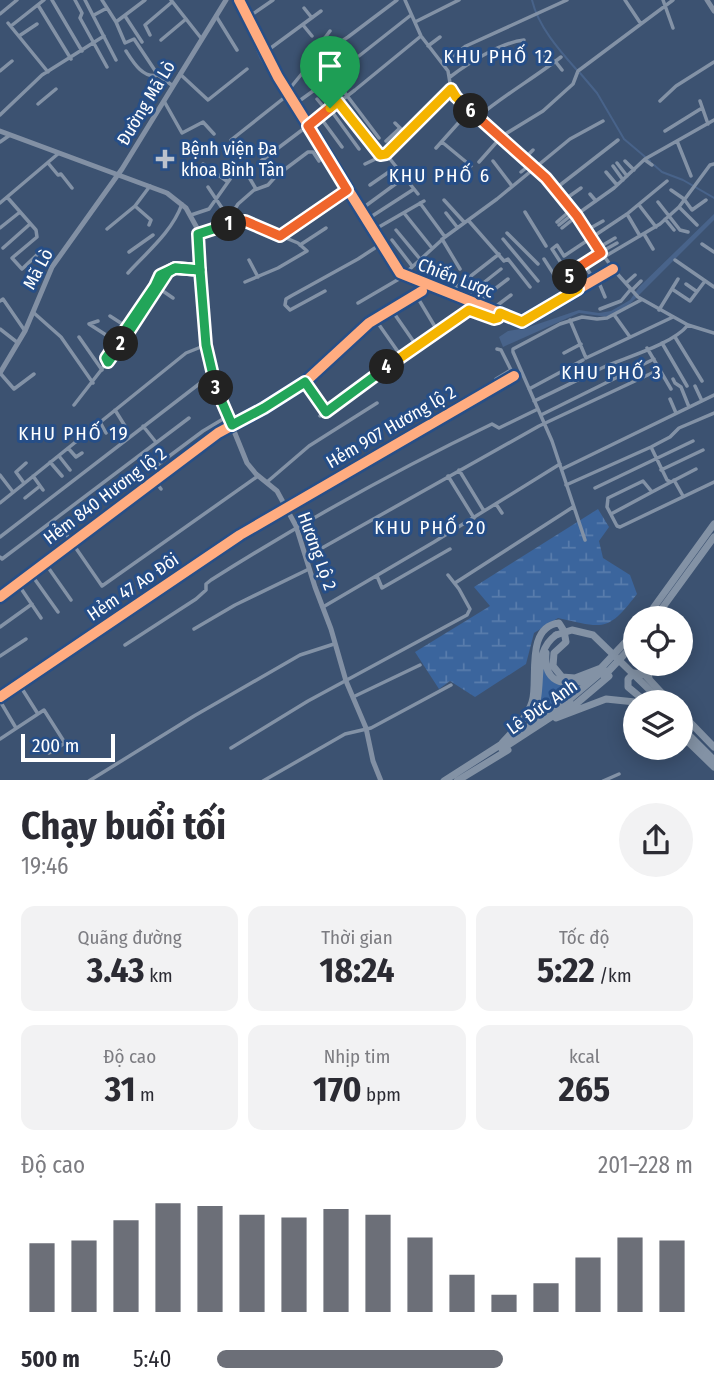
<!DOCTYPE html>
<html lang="vi">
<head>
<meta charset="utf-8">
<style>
  body { margin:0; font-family:"Fira Sans Condensed",sans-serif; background:#f2f2f3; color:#2b2b33; height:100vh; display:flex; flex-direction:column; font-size:26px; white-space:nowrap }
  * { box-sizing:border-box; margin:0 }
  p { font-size:23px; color:#7c7c81 }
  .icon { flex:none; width:38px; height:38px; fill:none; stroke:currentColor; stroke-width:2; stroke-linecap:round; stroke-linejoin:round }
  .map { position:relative; height:780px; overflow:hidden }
  .panel { display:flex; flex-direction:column; background:#fff; flex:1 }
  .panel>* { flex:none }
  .controls { position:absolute; left:623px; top:606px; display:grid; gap:14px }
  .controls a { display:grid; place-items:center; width:70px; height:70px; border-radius:50%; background:#fff; box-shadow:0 4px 18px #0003; font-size:35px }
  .scale { position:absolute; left:21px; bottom:18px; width:94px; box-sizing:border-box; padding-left:7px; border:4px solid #fff; border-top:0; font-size:19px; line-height:24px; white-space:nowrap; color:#fff; -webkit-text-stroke:5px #264e87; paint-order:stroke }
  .pin { position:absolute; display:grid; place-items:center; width:60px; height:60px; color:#fff; margin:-72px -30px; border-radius:50% 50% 50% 0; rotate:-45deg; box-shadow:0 0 7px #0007 }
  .pin .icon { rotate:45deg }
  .km { position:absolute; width:35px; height:35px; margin:-18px; border-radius:50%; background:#222; color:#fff; font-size:19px; line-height:35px; text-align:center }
  .round { display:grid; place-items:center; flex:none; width:74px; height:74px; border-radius:37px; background:#f2f2f3 }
  .overview { display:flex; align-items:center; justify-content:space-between; height:119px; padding:0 21px }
  h1 { font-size:38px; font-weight:700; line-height:52px }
  .metrics { display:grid; grid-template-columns:repeat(3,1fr); gap:10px; height:119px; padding:7px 21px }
  .metrics div { display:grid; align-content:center; border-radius:14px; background:#f2f2f3; text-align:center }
  .metrics b { font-size:35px; font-weight:700 }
  .metrics small { font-size:19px; font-weight:400 }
  .metrics p { font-size:19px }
  .chart { height:196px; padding:14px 21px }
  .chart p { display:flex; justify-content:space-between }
  .chart svg { width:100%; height:126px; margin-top:7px; stroke:#6c6f78; stroke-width:6 }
  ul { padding:0 21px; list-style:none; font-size:23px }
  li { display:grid; grid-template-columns:112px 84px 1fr; align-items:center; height:52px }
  li i { height:18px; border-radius:9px; background:#6c6f78 }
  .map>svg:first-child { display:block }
  .grass { fill:#3b659d }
  .wetland { fill:url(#wetland-marsh) }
  .water { fill:#48638a }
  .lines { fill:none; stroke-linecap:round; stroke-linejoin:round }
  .stream { stroke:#48638a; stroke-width:2 }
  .minor { stroke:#8392a6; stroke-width:3.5 }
  .major { stroke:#8290a4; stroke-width:5 }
  .highway { stroke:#8392a5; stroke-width:7 }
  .highway-bridge { stroke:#8392a5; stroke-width:7 }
  .cycleway-casing { stroke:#264e87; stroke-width:15 }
  .cycleway { stroke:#ffac80; stroke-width:10 }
  .split-1-casing { stroke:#fff; stroke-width:14 }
  .split-2-casing { stroke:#fff; stroke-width:14 }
  .split-3-casing { stroke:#fff; stroke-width:14 }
  .split-4-casing { stroke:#fff; stroke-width:14 }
  .split-5-casing { stroke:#fff; stroke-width:14 }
  .split-6-casing { stroke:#fff; stroke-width:14 }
  .split-7-casing { stroke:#fff; stroke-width:14 }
  .split-1 { stroke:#f0652b; stroke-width:9 }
  .split-2 { stroke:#22a559; stroke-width:9 }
  .split-3 { stroke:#22a559; stroke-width:9 }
  .split-4 { stroke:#22a559; stroke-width:9 }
  .split-5 { stroke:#f5b400; stroke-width:9 }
  .split-6 { stroke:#f0652b; stroke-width:9 }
  .split-7 { stroke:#f5b400; stroke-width:9 }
  .poi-dot { fill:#bbc2cd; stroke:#264e87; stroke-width:2.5 }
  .labels { text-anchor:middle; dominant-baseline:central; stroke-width:6; stroke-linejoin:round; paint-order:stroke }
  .street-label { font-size:18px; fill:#fff; stroke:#264e87 }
  .poi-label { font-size:18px; fill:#fff; stroke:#264e87; text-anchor:start }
  .neighbourhood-label { font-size:19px; letter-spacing:2px; fill:#fff; stroke:#264e87 }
</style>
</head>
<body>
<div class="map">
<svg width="714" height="781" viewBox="0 0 714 781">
  <defs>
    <pattern id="wetland-marsh" width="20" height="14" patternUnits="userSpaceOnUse" patternTransform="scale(1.75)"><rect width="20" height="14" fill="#3b659d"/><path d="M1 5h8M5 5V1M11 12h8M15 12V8" fill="none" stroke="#587cac"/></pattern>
  </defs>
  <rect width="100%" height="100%" fill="#3c5271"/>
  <path class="grass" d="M543,663L561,685L579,686L531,721L540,702Z"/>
  <path class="wetland" d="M598,509L609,527L599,541L603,558L630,575L637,594C607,633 604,628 558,618L534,633L526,664L475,697L450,681L439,689L415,652L490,606L474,587Z"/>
  <path class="water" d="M714,214V220L626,308L608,317L579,313L503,347L499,337L508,331L526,328L579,310L599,313L611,311L630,300L639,287Z"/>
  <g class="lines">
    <path class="stream" d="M234,0L261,59L325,164L401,279L526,328
      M532,0C538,26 559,50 576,69
      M580,73L597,93L624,139L650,161
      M654,165L662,172L683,180L714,198"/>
    <path class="minor" d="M52,0L82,51
      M75,0L82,13L80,18L107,67
      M85,0L116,60
      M102,0L116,22L125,43L134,39L158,75L173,86
      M171,0L201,38
      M239,0L278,77L400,273L522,322L613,269
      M405,0L421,36L448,71L451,89L456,97L546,178L576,215L613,269L638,297L688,325L714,333
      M625,0L641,24
      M663,0L673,28
      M38,5L71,59
      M304,8L312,18
      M0,14L17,0
      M94,15L107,8
      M125,16L142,42
      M216,16L237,50
      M247,18L273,0
      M116,22L145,0
      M415,22L459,0
      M8,23L48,72
      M303,25L312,36
      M11,26L44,0
      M150,35L145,25L172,2
      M19,36L37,24
      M161,40L186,19
      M428,46L440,37
      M126,51C133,62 143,79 158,75
      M264,53L321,11
      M325,53L337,68
      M359,56L411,15
      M539,58L546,54L552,64
      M313,60L348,37L397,0
      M555,61L562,70
      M443,63L466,46L567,0
      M0,71L12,61
      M180,74L208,100L247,69
      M450,77C468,63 502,42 524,40
      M339,85L379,138
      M287,92L313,60L318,47L330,31
      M317,99L327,111
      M164,101L182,133L203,122L214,134
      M660,101L676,86L714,62
      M700,101L708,124
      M338,102L380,155
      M38,104L56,89
      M295,104L320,86L318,84L340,66
      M330,109L359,149
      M0,115L42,75L104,36
      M320,117L342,147
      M478,117C504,95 534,78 561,57
      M395,123L406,134
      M665,131L702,108
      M231,140L289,94
      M386,141L400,128
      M677,141L691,176
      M0,142L10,135
      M442,142L471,166
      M436,148L470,110
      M386,154L418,194
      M525,158L533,150
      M645,160L652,165
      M261,161L355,90L421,36
      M493,161L512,186
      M625,161L634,170
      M479,162L502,136L543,111L573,84L578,71L673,0
      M48,163L58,175L61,174L72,188
      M617,163L627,176
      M203,164L228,182
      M365,164L386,154L451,89
      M613,166L623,180
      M246,172L256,189
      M521,172L531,164
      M606,172L617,185
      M370,185L396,167
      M208,187L228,217
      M555,189L618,140
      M671,190L684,199L692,210L706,200
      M590,194L596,201
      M7,197L36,230L37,237L12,258L22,269L41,251
      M444,200L464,222
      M564,200L581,188
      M658,202L680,230L688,232
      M0,203L59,153
      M420,203L445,237
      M639,205L656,227
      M135,206L151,220L149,225
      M679,207L697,225
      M360,210L405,177
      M525,212L546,246
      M404,213L432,248
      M446,213L457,227
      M627,214L640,236
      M191,215L209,209L233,175
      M576,215L614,188L645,159L714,120
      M665,219L674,230
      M366,220L414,189
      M468,220L504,261L508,259L530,287
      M557,222L571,210
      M225,225L238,204L254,190L268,185L276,176L308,152H313L319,161
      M559,225L574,213
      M0,228L20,212
      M562,228L577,216
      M107,229L135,206L150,186
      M396,230L420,259
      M587,230L603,221
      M372,231L424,201
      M507,233L538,264
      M198,234L245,221L298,243L307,251L278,268L245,282
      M644,234L653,249
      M280,236L347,190
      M442,239L460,269
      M503,239L538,281
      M392,240L412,266
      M702,244L714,252
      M300,245L326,228
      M3,248L30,224
      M598,248L615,238
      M129,252L153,235
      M601,252L617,243
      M604,257L660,224L679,207L710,165L714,164
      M544,259L567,295
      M249,260L258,277
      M675,260L714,287
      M586,267L594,280
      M128,273C147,252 172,232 182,204
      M568,274L601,253
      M597,278L605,297
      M626,283L635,275
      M686,284L696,291
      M157,287L173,298
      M578,289L552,249L557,245L564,256L627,214L667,181
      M672,289L690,301L705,281
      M632,290L641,281
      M325,291L290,310L285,305L286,299L291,296L358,259L381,244
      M449,293L499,254
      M416,295L437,330
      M463,299L501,269
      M0,301L3,299L25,331
      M358,303L399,279L445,237L497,199L570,139L603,121
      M475,304L508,279
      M391,309L416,345
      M600,309L621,301L631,289
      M491,310L511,295
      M659,310L678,279
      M34,313L61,337L93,383
      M110,316L127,327
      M615,316L630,337
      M375,319L401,356
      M570,320L586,358L673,317
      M98,321L89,324L117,342
      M0,329L18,343
      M79,337L102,370
      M675,337L702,381
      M662,343L687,386
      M647,348L671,389
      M497,349L501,350L511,370L496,379L498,385
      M564,353L581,344
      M108,362L106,358L155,286L160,275L165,271L168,272
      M0,373L14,389L34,374
      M673,379L675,383L681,387L689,407
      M305,382L326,412
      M695,386L702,401
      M529,389L583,360
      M670,399L676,413
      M534,401C558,390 581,378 604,367C627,357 673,344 688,325
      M74,405L130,333L168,272L175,268L200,270
      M115,410L125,426
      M541,415L654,359
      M320,416L416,345L469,310L493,319H497L500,313
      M100,422L106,433
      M143,426L155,441
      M651,447L667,480L671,482L696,469
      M68,448L76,457L82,453
      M59,456L70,470
      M50,462L62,476
      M152,469L203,431L228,416
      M562,469L714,395
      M459,470L484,511
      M661,470L703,450
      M0,475L13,492
      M33,476L43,490
      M448,476L474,518
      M674,480L683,496
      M155,481L161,489
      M267,482L309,446L377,403
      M671,482L652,492L643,481L608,498L607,507L617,526L620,527L714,482
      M24,483L16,472L26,463
      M566,485L651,447L670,437L679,428L714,413
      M595,488L693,441
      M25,498L40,486
      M0,503L186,353L206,345
      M496,504L502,513
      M611,514L652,492
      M62,528L102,586L258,476
      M0,537L212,374
      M585,540L552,441L513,352V349L560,324L582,317L597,319L607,318L641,300
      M0,557L2,559L189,418
      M306,557L539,426L652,373
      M45,563L71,600
      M31,574L58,612
      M377,576L382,588L450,549
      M455,583L573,507
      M18,584L41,618
      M0,597L218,433L264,408L305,382L369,323L422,291
      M323,607L434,542L560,464
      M0,627L32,604
      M194,629L235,605L309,569
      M125,645L196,599L206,590V584L211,580C303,522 394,471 492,424L499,428L538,409
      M0,656L26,639
      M19,684L38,714
      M0,697L240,535L514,376
      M353,697L420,665
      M0,701L16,728
      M631,715L635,713
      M0,739L44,710L65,743L49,753
      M231,748L308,701L467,615L470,609L459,589L448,575
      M89,781L194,716L300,655L334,644
      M263,781L345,734L371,728L451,685
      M603,781L619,774"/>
    <path class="major" d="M707,0L714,11
      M0,131L167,193L186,208L197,228L204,328L210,365L219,394L247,463L256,474L277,491L296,526L315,587L331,629L346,681L366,728L373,761L381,781
      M0,373L25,331L52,267L122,169L226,0"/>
    <path class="highway" d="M646,618L714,524
      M655,618L714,537
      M546,653C543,686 569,688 593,677
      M645,663L649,678
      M604,676L635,643
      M646,702L628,687V679L634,673L645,675L670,702
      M570,709L609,676
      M681,713L714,747
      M530,717C548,692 529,654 556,635
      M556,718L606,699L635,702
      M681,727L714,760
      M681,735L714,767
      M502,743C513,731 527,718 532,702C539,682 524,627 559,623L564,631L566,642L554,653L553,666L562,677L575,678L601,668L635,632
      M502,749L571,704
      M444,781L564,704L604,670
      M457,781L508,750"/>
    <path class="highway-bridge" d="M556,635L572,630L593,635L662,702"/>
    <defs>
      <path id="cycleway" d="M239,0L278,77L400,273L522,322L613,269
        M0,597L218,433L264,408L305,382L369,323L422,291
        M0,697L240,535L514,376"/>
    </defs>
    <use href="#cycleway" class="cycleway-casing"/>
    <use href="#cycleway" class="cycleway"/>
  </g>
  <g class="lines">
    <defs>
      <path id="split-1" d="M229,224L245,221L280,236L347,190L308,126L330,108"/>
      <path id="split-2" d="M121,344L108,362L106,358L155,286L160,275L175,268L200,270L198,234L229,224"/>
      <path id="split-3" d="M121,344L168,272L175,268L200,270L206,345L216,388"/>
      <path id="split-4" d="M216,388L232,425L264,408L305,382L326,412L387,367"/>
      <path id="split-5" d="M387,367L469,310L494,319L498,318L500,313L522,322L578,289L570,277"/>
      <path id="split-6" d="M471,111L546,178L577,216L601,253L568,274L570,277"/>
      <path id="split-7" d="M330,108L338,102L380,155L386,154L451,89L456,97L471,111"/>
    </defs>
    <use href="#split-1" class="split-1-casing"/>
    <use href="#split-2" class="split-2-casing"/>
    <use href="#split-3" class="split-3-casing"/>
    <use href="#split-4" class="split-4-casing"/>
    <use href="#split-5" class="split-5-casing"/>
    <use href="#split-6" class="split-6-casing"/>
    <use href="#split-7" class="split-7-casing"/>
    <use href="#split-1" class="split-1"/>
    <use href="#split-2" class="split-2"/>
    <use href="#split-3" class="split-3"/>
    <use href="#split-4" class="split-4"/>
    <use href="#split-5" class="split-5"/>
    <use href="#split-6" class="split-6"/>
    <use href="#split-7" class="split-7"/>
  </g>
  <path class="poi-dot" d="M161.5 148.5h7v7h7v7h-7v7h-7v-7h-7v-7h7z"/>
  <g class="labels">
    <g class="street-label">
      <text transform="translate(146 103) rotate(-59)">Đường Mã Lò</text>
      <text transform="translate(38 269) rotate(-62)">Mã Lò</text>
      <text transform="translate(456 278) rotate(21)">Chiến Lược</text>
      <text transform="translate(391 427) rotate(-30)">Hẻm 907 Hương lộ 2</text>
      <text transform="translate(105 496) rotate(-37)">Hẻm 840 Hương lộ 2</text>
      <text transform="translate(317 551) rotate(70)">Hương Lộ 2</text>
      <text transform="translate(133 587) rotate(-34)">Hẻm 47 Ao Đôi</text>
      <text transform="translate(542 707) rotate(-35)">Lê Đức Anh</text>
    </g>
    <g class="poi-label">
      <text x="181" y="149">Bệnh viện Đa<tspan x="181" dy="21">khoa Bình Tân</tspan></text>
    </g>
    <g class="neighbourhood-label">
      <text x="499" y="56">KHU PHỐ 12</text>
      <text x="440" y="175">KHU PHỐ 6</text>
      <text x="612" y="372">KHU PHỐ 3</text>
      <text x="74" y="433">KHU PHỐ 19</text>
      <text x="431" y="527">KHU PHỐ 20</text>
    </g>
  </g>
</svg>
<div class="controls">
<a><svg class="icon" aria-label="locate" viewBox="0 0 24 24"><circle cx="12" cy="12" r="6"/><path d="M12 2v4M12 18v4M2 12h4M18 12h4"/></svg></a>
<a><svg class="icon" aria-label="layers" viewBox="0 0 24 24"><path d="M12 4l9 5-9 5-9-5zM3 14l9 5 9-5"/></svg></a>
</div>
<div class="scale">200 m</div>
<div class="pin" style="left:330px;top:108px;background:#1e9e55"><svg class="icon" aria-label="arrive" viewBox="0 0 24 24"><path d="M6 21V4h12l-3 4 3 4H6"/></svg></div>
<b class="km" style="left:229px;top:224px">1</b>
<b class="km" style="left:121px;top:344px">2</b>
<b class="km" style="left:216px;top:388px">3</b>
<b class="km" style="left:387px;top:367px">4</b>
<b class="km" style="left:570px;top:277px">5</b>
<b class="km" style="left:471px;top:111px">6</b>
</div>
<section class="panel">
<div class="overview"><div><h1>Chạy buổi tối</h1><p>19:46</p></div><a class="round"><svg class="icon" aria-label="share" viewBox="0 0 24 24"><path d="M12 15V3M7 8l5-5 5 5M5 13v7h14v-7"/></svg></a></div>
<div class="metrics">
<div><p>Quãng đường</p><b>3.43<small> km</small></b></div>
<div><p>Thời gian</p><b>18:24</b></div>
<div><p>Tốc độ</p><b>5:22<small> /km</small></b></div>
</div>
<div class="metrics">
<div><p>Độ cao</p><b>31<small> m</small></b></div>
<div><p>Nhịp tim</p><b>170<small> bpm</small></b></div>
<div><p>kcal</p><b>265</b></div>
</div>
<div class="chart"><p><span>Độ cao</span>201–228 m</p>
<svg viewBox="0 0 160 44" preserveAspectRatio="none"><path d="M5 44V20M15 44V19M25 44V12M35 44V6M45 44V7M55 44V10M65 44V11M75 44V8M85 44V10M95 44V18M105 44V31M115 44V38M125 44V34M135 44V25M145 44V18M155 44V19"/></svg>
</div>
<ul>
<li><b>500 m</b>5:40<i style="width:60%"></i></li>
</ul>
</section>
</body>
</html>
